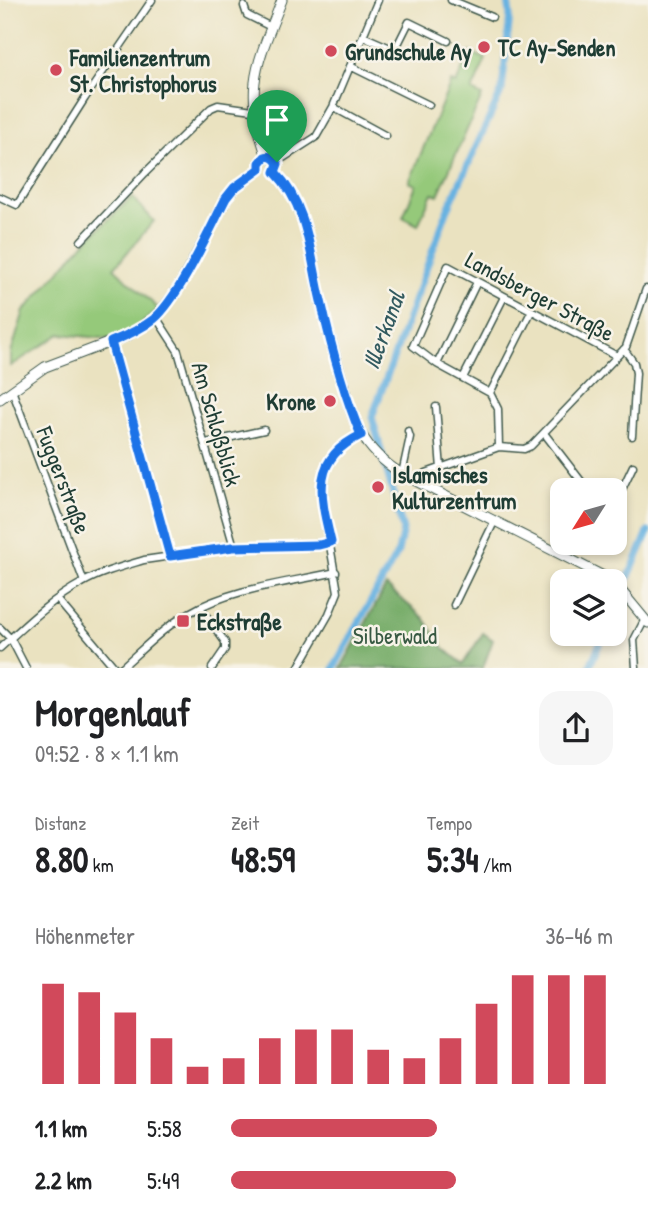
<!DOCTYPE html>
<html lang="de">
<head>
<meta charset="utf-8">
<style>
  body { margin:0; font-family:"Patrick Hand",sans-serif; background:#f6f6f6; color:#202124; height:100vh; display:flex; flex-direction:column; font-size:26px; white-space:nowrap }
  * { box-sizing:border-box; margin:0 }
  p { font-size:23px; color:#757577 }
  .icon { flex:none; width:38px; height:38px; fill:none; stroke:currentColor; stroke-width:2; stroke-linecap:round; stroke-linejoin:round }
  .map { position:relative; height:668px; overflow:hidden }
  .drawer { display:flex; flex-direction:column; background:#fff; flex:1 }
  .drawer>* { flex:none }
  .needle { width:46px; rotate:233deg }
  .fabs { position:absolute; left:550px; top:478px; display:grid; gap:14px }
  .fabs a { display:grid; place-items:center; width:77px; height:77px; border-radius:14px; background:#fff; box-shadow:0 4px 10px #0003; font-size:35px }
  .pin { position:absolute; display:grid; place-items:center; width:60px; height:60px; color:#fff; margin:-72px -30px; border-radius:50% 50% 50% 0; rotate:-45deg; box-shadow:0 0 7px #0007 }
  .pin .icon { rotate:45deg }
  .round { display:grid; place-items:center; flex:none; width:74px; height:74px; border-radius:21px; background:#f6f6f6 }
  .headline { display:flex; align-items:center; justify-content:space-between; height:119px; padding:0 35px }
  h1 { font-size:38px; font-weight:700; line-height:52px }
  .stats { display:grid; grid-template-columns:repeat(3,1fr); gap:10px; height:119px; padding:7px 35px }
  .stats div { display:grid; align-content:center }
  .stats b { font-size:35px; font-weight:700 }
  .stats small { font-size:19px; font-weight:400 }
  .stats p { font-size:19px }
  .chart { height:196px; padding:14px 35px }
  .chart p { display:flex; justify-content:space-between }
  .chart svg { width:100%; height:126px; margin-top:7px; stroke:#d1495b; stroke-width:6 }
  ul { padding:0 35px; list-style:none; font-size:23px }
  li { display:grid; grid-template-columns:112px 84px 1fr; align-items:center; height:52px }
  li i { height:18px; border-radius:9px; background:#d1495b }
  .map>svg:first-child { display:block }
  .green { fill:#95c97a; stroke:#5a8357; stroke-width:2 }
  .forest { fill:#78ad6a; stroke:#4c754f; stroke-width:2 }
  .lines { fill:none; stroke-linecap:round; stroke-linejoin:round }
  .canal { stroke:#69b2e1; stroke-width:7 }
  .street-casing { stroke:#3d5649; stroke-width:9 }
  .secondary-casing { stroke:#3d5649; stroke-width:11 }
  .street { stroke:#fff; stroke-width:6 }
  .secondary { stroke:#fff; stroke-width:9 }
  .route-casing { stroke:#fff; stroke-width:14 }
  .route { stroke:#1a73e8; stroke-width:9 }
  .poi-dot { fill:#d1495b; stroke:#f7f3e8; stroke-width:2.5 }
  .labels { text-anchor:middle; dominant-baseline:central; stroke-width:5; stroke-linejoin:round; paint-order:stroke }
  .poi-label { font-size:23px; font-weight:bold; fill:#1f3d34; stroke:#f7f3e8; text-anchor:start }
  .street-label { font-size:23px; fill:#1f3d34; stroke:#f7f3e8 }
  .park-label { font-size:23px; fill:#375942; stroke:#f7f3e8 }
  .water-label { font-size:24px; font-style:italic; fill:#325a5f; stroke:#f7f3e8 }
</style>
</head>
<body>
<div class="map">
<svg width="648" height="668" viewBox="0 0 648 668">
  <rect width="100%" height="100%" fill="#f7f3e8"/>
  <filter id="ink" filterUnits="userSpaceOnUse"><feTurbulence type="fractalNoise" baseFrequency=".0143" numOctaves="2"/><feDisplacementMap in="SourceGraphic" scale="14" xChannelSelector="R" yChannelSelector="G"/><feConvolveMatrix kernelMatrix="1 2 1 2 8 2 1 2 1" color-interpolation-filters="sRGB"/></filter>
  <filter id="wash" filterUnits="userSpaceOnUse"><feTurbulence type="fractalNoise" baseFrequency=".00686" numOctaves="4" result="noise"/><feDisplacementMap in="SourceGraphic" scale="28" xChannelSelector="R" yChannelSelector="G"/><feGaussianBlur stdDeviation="1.57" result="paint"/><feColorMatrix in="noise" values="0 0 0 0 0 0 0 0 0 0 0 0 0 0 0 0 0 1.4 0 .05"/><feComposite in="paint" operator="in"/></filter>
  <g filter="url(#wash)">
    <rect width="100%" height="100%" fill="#eae2c0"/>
    <path class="green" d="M470,52L486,59L472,91L482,96L438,195L432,193L418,225L403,217L416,185L409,182L451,82L456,84Z
      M132,197L154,221L114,268L159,309L133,331L111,339L60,334L11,366V353L24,311L83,244Z"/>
    <path class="forest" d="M386,586L424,618L444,648L463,664L483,633L493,640L483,668H341Z"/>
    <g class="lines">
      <path class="canal" d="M614,611L648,532
        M334,668L398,552L403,530L372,417L447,211L502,90L510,15L508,0
        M589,668L604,634"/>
    </g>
  </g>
  <g filter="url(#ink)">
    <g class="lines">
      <defs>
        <path id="street" d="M451,0L492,17
          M244,6L247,15L271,27
          M363,36L395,50L409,22L448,41
          M350,66L429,105
          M333,107L386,136
          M277,162L316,137L320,130L333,107L378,0
          M0,197L17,205L85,98L152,0
          M81,241L145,173L211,108L218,105L253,110
          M156,317L178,351L234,547
          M111,342L170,556
          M624,349L634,363L636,373L632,436
          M437,364L477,282
          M463,378L504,297
          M12,390L84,582
          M490,393L531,312
          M436,407L441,469
          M544,433L588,490
          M206,443L264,430
          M499,447L498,409L490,393L437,364L413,346L448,266L617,356
          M402,474L410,437L408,431
          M419,483L426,473L499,447L524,449L531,446L626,347L646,289
          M614,506L633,466
          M594,544V542
          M57,599L115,668
          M454,605L495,520
          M200,607L225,642V649L212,668
          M0,628L11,639L26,668
          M0,648C25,625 52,599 82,583C101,572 124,566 144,560L234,547L319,545L331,542
          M121,668C143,649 164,627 189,613C232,588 288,583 336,572
          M298,668L329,614L338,592L322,499C320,468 334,447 361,435
          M636,668L634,640L645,619"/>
        <path id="secondary" d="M267,157C242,88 257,64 282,0
          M267,157H272L277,162L275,172
          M275,172C305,203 310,245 317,285C323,315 332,344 340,373C346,393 350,415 361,433C370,450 386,464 402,474L613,581
          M0,399L45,367L129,335L156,317L176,292L228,196L234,188L260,169
          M614,582L648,623"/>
      </defs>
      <use href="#street" class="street-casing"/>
      <use href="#secondary" class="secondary-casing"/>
      <use href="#street" class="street"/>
      <use href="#secondary" class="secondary"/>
    </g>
  </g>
  <g class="lines" filter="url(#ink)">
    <defs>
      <path id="route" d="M265,157C271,155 275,158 278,164L275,172C309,207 310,256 321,301C331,346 343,393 361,435C310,459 320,496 331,542L319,545L233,547L170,556L111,342C126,336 141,329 154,319C180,296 209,231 226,198L234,188L260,169V163Z"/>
    </defs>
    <use href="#route" class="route-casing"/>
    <use href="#route" class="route"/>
  </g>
  <g class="poi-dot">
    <circle cx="484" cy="47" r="7"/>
    <circle cx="331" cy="51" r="7"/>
    <circle cx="56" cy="70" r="7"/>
    <circle cx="330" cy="401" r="7"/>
    <circle cx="378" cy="487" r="7"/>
    <rect x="176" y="614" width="14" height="14" rx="3.5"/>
  </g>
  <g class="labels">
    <g class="poi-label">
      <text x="498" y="47">TC Ay-Senden</text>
      <text x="345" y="51">Grundschule Ay</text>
      <text x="70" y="57">Familienzentrum<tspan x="70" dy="26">St. Christophorus</tspan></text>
      <text x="316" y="401" text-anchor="end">Krone</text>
      <text x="392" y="474">Islamisches<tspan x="392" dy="26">Kulturzentrum</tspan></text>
      <text x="197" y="621">Eckstraße</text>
    </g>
    <g class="street-label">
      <text transform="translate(540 296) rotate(28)">Landsberger Straße</text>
      <text transform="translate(217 424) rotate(74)">Am Schloßblick</text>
      <text transform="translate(64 480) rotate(69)">Fuggerstraße</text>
    </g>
    <g class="park-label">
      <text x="395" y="635">Silberwald</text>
    </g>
    <g class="water-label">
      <text transform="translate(383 330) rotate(-70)">Illerkanal</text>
    </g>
  </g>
</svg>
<div class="fabs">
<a><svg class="needle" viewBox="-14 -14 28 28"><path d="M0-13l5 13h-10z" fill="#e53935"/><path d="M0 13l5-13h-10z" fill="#757577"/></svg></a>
<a><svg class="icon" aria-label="layers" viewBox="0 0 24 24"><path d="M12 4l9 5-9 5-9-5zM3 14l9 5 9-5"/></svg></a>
</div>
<div class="pin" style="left:277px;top:162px;background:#1e9e55"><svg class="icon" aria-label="arrive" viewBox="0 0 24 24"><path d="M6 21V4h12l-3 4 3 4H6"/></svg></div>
</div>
<section class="drawer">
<div class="headline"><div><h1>Morgenlauf</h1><p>09:52 · 8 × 1.1 km</p></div><a class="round"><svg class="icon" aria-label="share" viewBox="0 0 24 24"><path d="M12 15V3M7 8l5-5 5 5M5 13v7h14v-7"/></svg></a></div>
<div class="stats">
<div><p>Distanz</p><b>8.80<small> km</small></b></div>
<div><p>Zeit</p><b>48:59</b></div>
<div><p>Tempo</p><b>5:34<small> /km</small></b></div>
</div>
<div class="chart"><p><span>Höhenmeter</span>36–46 m</p>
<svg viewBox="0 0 160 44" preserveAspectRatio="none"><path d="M5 44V9M15 44V12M25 44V19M35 44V28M45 44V38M55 44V35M65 44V28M75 44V25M85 44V25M95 44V32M105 44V35M115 44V28M125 44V16M135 44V6M145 44V6M155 44V6"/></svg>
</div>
<ul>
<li><b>1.1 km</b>5:58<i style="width:54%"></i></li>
<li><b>2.2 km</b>5:49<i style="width:59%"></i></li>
</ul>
</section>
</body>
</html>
